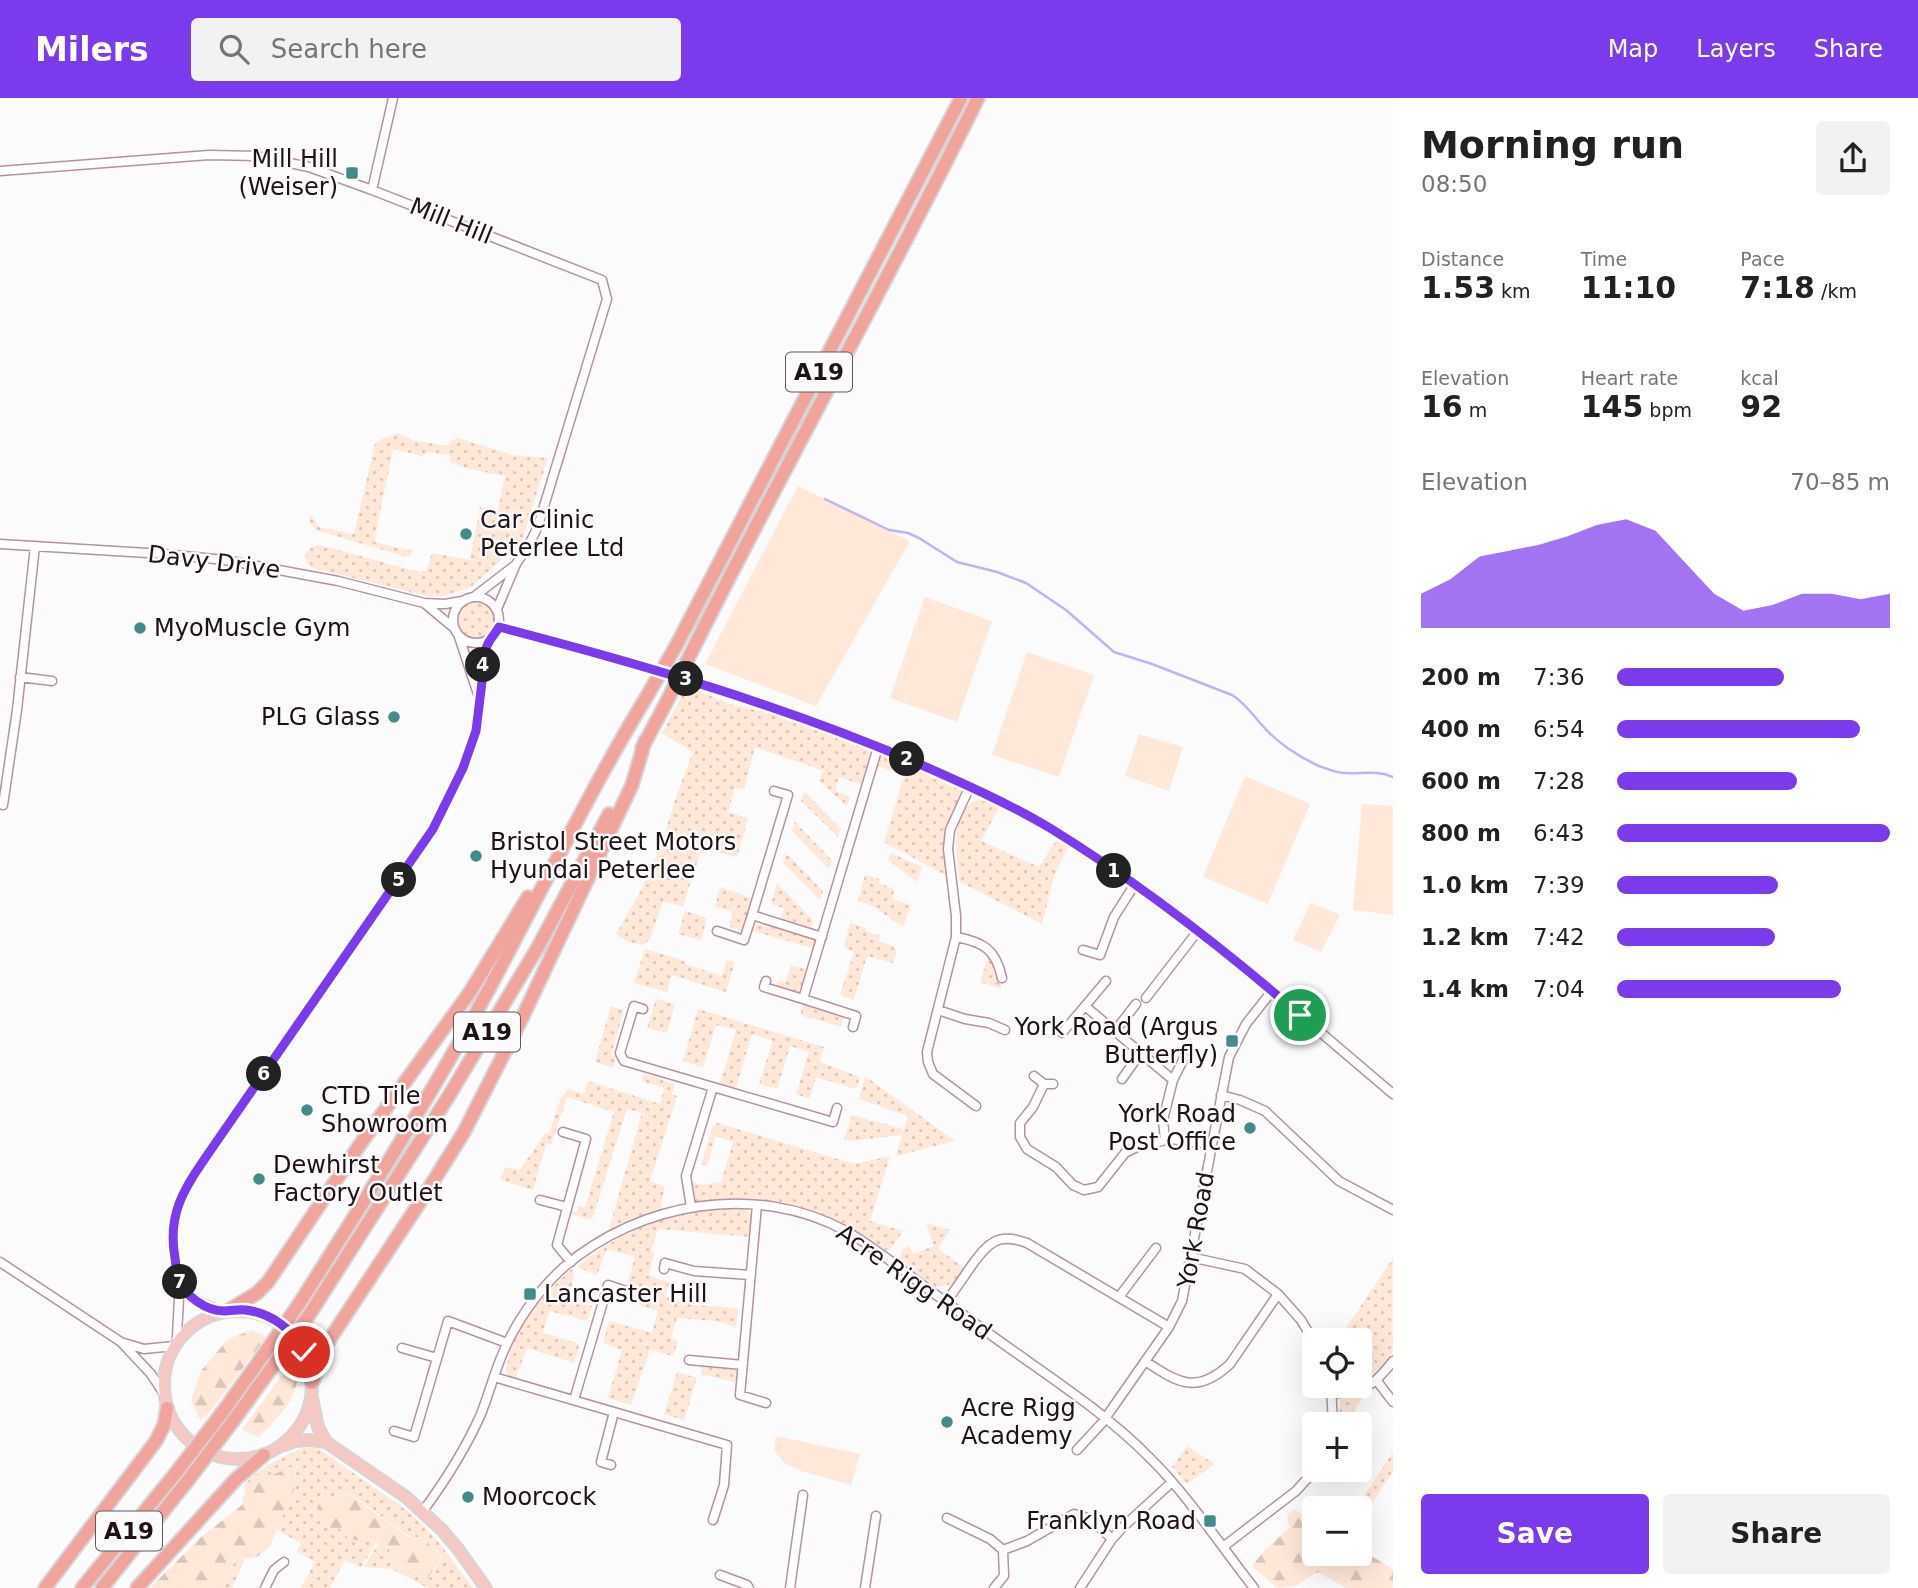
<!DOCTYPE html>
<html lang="en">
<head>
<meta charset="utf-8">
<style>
  body { margin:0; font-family:"DejaVu Sans",sans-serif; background:#f2f2f2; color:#202124; height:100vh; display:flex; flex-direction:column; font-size:26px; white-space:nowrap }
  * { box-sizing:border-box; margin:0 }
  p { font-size:23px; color:#757577 }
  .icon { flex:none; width:38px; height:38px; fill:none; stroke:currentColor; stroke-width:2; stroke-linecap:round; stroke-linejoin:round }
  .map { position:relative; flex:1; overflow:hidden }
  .details { display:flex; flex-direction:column; background:#fff; width:525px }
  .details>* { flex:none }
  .fabs { position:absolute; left:1302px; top:1230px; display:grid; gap:14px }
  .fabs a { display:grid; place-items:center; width:70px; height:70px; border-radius:7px; background:#fff; box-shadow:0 7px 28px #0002; font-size:35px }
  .pin { position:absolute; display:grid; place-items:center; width:60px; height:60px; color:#fff; margin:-30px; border:4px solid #fff; border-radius:50%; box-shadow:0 2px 7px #0007 }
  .km { position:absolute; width:35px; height:35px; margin:-18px; border-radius:50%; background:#222; color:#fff; font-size:19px; line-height:35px; text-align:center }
  .round { display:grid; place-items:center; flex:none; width:74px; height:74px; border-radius:7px; background:#f2f2f2 }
  .overview { display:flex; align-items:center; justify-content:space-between; height:119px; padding:0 28px }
  h1 { font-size:38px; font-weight:600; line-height:52px }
  .figures { display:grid; grid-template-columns:repeat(3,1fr); gap:10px; height:119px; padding:7px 28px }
  .figures div { display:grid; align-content:center }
  .figures b { font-size:30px; font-weight:600 }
  .figures small { font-size:19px; font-weight:400 }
  .figures p { font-size:19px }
  .chart { height:196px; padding:14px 28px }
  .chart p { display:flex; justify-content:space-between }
  .chart svg { width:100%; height:126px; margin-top:7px; fill:#7c3aed; opacity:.7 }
  .primary-button { display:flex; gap:14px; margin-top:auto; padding:14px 28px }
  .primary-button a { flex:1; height:80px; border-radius:7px; background:#7c3aed; color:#fff; font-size:28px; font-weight:600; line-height:80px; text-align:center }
  .primary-button a+a { background:#f2f2f2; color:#202124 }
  ul { padding:0 28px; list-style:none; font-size:23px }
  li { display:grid; grid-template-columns:112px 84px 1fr; align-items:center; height:52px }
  li i { height:18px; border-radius:9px; background:#7c3aed }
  header { display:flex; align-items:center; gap:42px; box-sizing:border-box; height:98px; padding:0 35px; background:#7c3aed; color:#fff }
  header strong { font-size:33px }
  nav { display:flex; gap:38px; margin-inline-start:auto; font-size:24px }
  .search { width:490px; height:63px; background:#f2f2f2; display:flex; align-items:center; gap:18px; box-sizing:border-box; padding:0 24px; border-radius:7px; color:#757577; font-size:26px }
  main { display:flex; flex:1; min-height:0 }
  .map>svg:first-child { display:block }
  .grass { fill:url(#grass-dots) }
  .forest { fill:url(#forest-firs) }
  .green { fill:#ffe8d8 }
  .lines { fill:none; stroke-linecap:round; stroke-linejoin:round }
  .stream { stroke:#bdb4f4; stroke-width:2.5 }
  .minor-casing { stroke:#b6919f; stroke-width:11 }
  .major-casing { stroke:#d7d4d5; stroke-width:14 }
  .highway-casing { stroke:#d7d4d5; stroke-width:16 }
  .minor { stroke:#fff; stroke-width:8 }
  .major { stroke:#f6c8c4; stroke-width:10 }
  .highway { stroke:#f0a49c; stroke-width:12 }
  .highway-bridge-casing { stroke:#d7d4d5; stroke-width:16; stroke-linecap:butt }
  .highway-bridge { stroke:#f0a49c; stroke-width:12 }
  .route-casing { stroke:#fff; stroke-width:14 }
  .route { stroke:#7c3aed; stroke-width:9 }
  .poi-dot { fill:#438b8b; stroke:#fbfbfb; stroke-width:2.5 }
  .labels { text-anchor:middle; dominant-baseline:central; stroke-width:5; stroke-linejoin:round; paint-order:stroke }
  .shield { fill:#fbfbfb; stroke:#61575b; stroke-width:2 }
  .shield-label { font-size:23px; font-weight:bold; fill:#1f1116 }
  .poi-label { font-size:24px; fill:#1f1116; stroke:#fbfbfb; text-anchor:start }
  .street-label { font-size:24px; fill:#1f1116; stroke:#fbfbfb }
</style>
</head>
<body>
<header>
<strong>Milers</strong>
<div class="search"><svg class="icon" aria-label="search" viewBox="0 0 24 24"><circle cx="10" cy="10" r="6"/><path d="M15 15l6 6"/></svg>Search here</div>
<nav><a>Map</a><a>Layers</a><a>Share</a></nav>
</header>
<main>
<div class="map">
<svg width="1393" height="1490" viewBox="0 0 1393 1490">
  <defs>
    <pattern id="grass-dots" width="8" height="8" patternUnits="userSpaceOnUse" patternTransform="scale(1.75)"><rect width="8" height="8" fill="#ffe8d8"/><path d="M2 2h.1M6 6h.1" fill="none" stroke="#dac6b9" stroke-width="1.8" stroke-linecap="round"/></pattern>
    <pattern id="forest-firs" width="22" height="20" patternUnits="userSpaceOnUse" patternTransform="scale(1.75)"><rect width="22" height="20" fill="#ffe8d8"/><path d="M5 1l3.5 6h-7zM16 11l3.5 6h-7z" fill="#dac6b9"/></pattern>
  </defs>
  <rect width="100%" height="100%" fill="#fbfbfb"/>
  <path class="grass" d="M398,335L412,342L447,348L452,342L458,340L513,357L548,360L521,445L471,489L451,496L432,499L312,470L306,464L305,457L311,449L320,447L419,474L427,472L432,455L470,462L480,409L498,412L505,378L469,371L450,364L451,358L428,354L422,358L393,351L374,444L414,453L407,459L316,432L310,424L309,419L311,417L319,429L354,436L375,346L382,341Z
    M458 522a18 18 0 1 1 36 0a18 18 0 1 1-36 0Z
    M687,588L733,607L764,614L873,652L863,687L839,679L835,693L850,699L847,708L819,683L822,674H827L755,649L744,691L735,690L728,714L748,720L737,759L702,750L683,808L663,804L650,841L643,847L628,844L616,836L641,792L662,744L677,696L693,654L662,635Z
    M891,657L964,690C947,725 944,738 947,778L884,744L904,678L878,668L881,659Z
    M804,693L841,731L838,739L801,703Z
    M981,700L999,710L981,743L1039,769L1056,742L1068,749L1055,775L1042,826L960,784C956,758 949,710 981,700Z
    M795,724L832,762L829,771L792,733Z
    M786,755L823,793L820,802L783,765Z
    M891,755L922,769L917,784L888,762Z
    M865,777L879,781V785L894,791L893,801L911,807L903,829L874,809L858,803Z
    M777,785L814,823L811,832L781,822L784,810L771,806Z
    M720,789L754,801L743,833L729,828L733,814L715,809Z
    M685,813L707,820L701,842L678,836Z
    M850,825L865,830L866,833L880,838L879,843L893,848L897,853L893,865L867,858L854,902L840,897L854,854L844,849Z
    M757,826L811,838L817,841L815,851L753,833Z
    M645,851L686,863L685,866L722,878L727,862L735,864L726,894L672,877L667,894L634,885Z
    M989,855C998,866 1002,877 1001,891L980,884Z
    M791,867L808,872L803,891L800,895L797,896L778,891L776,887L778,883L785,884Z
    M656,901L675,906L667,935L647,930Z
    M803,906L844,918L841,929L800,917Z
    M611,908L624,912L611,957L616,959L613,970L595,964Z
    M698,911L824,949L820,964L860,979L856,991L816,979L810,1001L796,996L809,954L790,948L777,991L759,986L773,943L752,936L736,990L720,986L736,932L716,927L703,969L683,963Z
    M644,976L675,986L672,996L677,998L650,1083L665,1088L660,1112L633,1120L609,1131L642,1015L627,1011L592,1122L571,1116L572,1113L577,1114L579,1108L585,1109L614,1014L567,999L551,1047L546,1046L533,1092L500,1082L505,1069L520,1072L545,1035H549L561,999H564L567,991L584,996L588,983L660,1006L664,990L642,983Z
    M865,978L955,1043L896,1058L908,1018L859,1001Z
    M852,1017L903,1031L902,1037L851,1043L844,1041Z
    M718,1025L854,1066L890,1058L870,1123L903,1133L890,1152H886C867,1140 849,1127 829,1119C788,1103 739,1098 695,1104L692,1084L703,1087L721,1084L733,1044L716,1038L707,1068L701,1066L713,1028Z
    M716,1110L746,1112L753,1119L750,1139L658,1131L651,1153L654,1155L649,1177L669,1185L665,1199L693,1207L738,1210L736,1229L716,1223L677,1220L671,1240L678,1243L673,1258L650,1252L631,1307L608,1300L622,1252L603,1245L609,1223L652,1235L658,1213L623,1202L635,1159L607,1151L597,1177L577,1169C621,1133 659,1118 716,1110Z
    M926,1125L950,1132L938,1151L964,1169L953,1186L936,1189L902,1164C898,1157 902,1151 909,1148L913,1156L934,1148Z
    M1393,1160V1252L1387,1264L1360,1285V1242H1338Z
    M573,1170L574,1179L568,1201L592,1208L587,1223L550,1213L543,1235L580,1246L574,1265L527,1250L516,1280L509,1278L506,1273C511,1232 544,1196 573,1170Z
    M702,1268L733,1271L737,1273V1282L734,1284L701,1276Z
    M677,1274L697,1280L684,1322L664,1316Z
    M1367,1293L1347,1323L1339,1315L1340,1303L1342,1299Z
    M1187,1348L1215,1366L1187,1386L1172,1369Z
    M302,1350H318L409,1414L424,1428L437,1442L473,1490H428L392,1471L364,1469L378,1446L389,1451C393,1470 412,1476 429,1481L442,1458L423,1440L409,1438L349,1395L328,1400L318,1407L317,1420L327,1430L339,1429L348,1440L372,1441L376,1445L361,1469L345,1462L330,1490H301L315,1464L297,1454L301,1445L277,1432L295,1388L297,1367L244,1389V1387C261,1368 279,1361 302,1350Z
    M1393,1354V1373L1369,1410L1360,1404Z
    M236,1461H245L232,1490H221Z"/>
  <path class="forest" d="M252,1232L266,1239L214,1309L201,1323L191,1302L201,1273L228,1241Z
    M292,1263C294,1268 296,1274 297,1279C297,1303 274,1323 259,1339L242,1332Z
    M296,1367L295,1389L270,1448L257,1459L235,1461L221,1490H150L200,1440L242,1407L246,1388Z
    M349,1396L408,1439L423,1440L441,1458L428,1481C410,1476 394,1469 388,1449L381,1448L372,1441C354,1443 351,1444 339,1430H326L316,1420L318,1407L328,1400Z
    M1294,1411L1314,1424V1456H1360V1451L1393,1471V1490H1346L1318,1474L1295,1488L1277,1490L1252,1468L1265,1452L1289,1430L1287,1417Z"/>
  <path class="green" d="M798,388L910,443L816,608L705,566Z
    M925,499L992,523L957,624L890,600Z
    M1027,554L1094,577L1059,679L992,657Z
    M1139,636L1183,649L1169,693L1125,678Z
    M1245,678L1310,706L1268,806L1203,779Z
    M1362,706L1393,708V817L1353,812Z
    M1311,805L1340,817L1321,854L1293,842Z
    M776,1338L860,1356L851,1387L801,1373L786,1366L774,1353Z"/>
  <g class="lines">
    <path class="stream" d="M825,401L889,432L908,435L919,440L957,464L997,474L1026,485L1066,512L1114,554L1152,566L1232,597C1245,605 1252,616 1262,627C1276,644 1299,659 1319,668C1327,671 1337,675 1345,675C1362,676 1377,672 1393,679"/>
    <defs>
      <path id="minor" d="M0,73L209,57L256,58L309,69L372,92L602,182L607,201L538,428L529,447L516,466L497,511
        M372,92L393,0
        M0,446L164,456L225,462L338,483L424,505L445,506L462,503
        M475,498L514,468
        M453 522a23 23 0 1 1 46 0a23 23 0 1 1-46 0Z
        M424,505L454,530
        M499,529L717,590L824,628L878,649L970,688L1049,729L1165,806L1272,893L1393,996
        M459,539L478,596
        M20,579L52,583
        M970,688L950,732L948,751L956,818V839L927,954L928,964L933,976L976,1008
        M774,693L788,697L752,817L822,839
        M3,707L17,612L35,448
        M717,833L744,842L752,817
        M956,839C984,844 996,852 1002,880
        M1083,852L1100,857L1114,819L1135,786
        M766,883L764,889L803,901
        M1106,883L1085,908L1173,982L1163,1022L1165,1042
        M1146,900L1197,834
        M643,911L634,908L620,955L624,963L713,989
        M938,912L965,921L989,925L1005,932
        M853,929L856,918L803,901L878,649
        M1115,933L1136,906
        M1062,935L1085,908
        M1034,978L1044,986
        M1122,981L1141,954
        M1173,982L1184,960
        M1053,986H1044L1033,1009L1020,1025V1039L1027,1051L1056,1069L1073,1087L1084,1092L1098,1089L1125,1055L1137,1049L1170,1041L1211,1046
        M1221,997L1240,1002L1265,1013L1339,1083L1393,1112
        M563,1034L586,1041L557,1147L571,1164
        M540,1102L567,1109
        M757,1107L740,1297L766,1305
        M691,1109L686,1078L713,989L833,1024L837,1010
        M1190,1159L1245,1171L1278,1196L1301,1222L1314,1244
        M0,1164L121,1244L151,1276L164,1296
        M664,1171L665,1165L694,1173L750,1177
        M179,1182C193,1202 200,1206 223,1213
        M1119,1199L1156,1150
        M946,1204C955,1192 963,1180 972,1167C988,1145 998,1134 1027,1145L1169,1229
        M177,1243C177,1223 180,1203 179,1183C178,1171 173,1158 172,1146C169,1111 190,1083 208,1056L433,731L463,670L476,633L483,569L489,542
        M124,1245L144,1251L174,1248
        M402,1250L437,1260
        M689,1262L743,1267
        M1145,1263C1178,1285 1197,1297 1230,1266L1278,1196
        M494,1279L727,1347L724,1387L713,1422
        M1377,1283L1393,1304
        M1331,1288L1333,1326
        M1332,1296C1366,1292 1372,1290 1393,1263
        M574,1302L608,1187L626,1193
        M394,1333L414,1339L448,1223L507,1245
        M1077,1352L1102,1325L1169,1229L1182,1203L1229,959L1246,926L1272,893
        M611,1367L601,1364L614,1314
        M423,1413C445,1383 466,1350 481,1316C488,1298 493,1280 500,1262C513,1228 536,1194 564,1169C640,1104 756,1084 846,1133C872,1148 896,1167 920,1185C940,1200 960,1214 980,1229C1037,1271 1101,1310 1151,1361C1190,1400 1220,1447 1254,1490
        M947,1420L990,1441L1003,1452L1004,1478L994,1490
        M1223,1449L1296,1393L1315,1372
        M1003,1452L1027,1443L1074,1416L1091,1421L1112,1441
        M720,1477L747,1487L749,1490
        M265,1490L274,1472L284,1464
        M790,1490L803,1397
        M865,1490L876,1418
        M1080,1490L1112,1441L1124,1428L1172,1384"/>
      <path id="major" d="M164 1287a74 74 0 1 1 148 0a74 74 0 1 1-148 0Z
        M312,1300L318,1329L326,1344
        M285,1347L295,1343L310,1342L326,1344L406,1399L442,1432L458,1451L486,1490"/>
      <path id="highway" d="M676,548L961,0
        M694,549C786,365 887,185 978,0
        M642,650L666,605
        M299,1206C361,1109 422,1012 478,911C535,807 585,700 647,598
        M229,1212L257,1195L268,1184L361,1045L470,894L528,799
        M311,1214L450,996L538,849L609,716
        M312,1285L326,1247L426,1095L464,1034L522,920L632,687L645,643
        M222,1315L264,1256
        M233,1323L275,1265
        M45,1490L156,1343L164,1327L167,1310
        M82,1490L175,1376
        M102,1490L189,1381
        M137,1490L236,1381L264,1357"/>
    </defs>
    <use href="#minor" class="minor-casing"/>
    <use href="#major" class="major-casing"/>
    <use href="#highway" class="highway-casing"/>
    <use href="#minor" class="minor"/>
    <use href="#major" class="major"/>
    <use href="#highway" class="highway"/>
    <defs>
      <path id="highway-bridge" d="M647,598L676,548
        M666,605L694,549
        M264,1256L299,1206
        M275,1265L311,1214
        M175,1376L222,1315
        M189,1381L233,1323"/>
    </defs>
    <use href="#highway-bridge" class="highway-bridge-casing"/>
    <use href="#highway-bridge" class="highway-bridge"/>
  </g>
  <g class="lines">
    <defs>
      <path id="route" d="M304,1254C295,1232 270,1215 246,1212C238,1211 232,1213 224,1213C206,1213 185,1198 178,1181C176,1175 176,1166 175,1160C167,1116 184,1091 208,1056L433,731L463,670L476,633L486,551C488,542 494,538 499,529C641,566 782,607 917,665C962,685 1008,705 1050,730C1139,785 1222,849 1300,917"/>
    </defs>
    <use href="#route" class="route-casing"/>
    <use href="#route" class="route"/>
  </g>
  <g class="poi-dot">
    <rect x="345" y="68" width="14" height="14" rx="3.5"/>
    <circle cx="466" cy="436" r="7"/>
    <circle cx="140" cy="530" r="7"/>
    <circle cx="394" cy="619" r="7"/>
    <circle cx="476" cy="758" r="7"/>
    <rect x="1225" y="936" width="14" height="14" rx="3.5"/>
    <circle cx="307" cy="1012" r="7"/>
    <circle cx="1250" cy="1030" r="7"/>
    <circle cx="259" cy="1081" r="7"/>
    <rect x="523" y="1189" width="14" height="14" rx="3.5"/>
    <circle cx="947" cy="1324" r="7"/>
    <circle cx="468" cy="1399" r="7"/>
    <rect x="1203" y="1416" width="14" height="14" rx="3.5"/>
  </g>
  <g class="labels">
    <g class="shield">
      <rect x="786" y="254.5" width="66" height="39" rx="5"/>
      <rect x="454" y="914.5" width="66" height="39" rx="5"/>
      <rect x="96" y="1413.5" width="66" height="39" rx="5"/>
    </g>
    <g class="shield-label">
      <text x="819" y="274">A19</text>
      <text x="487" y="934">A19</text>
      <text x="129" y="1433">A19</text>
    </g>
    <g class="poi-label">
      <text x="338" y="61" text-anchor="end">Mill Hill<tspan x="338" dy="28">(Weiser)</tspan></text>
      <text x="480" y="422">Car Clinic<tspan x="480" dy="28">Peterlee Ltd</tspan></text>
      <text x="154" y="530">MyoMuscle Gym</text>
      <text x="380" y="619" text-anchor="end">PLG Glass</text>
      <text x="490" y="744">Bristol Street Motors<tspan x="490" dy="28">Hyundai Peterlee</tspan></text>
      <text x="1218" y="929" text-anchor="end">York Road (Argus<tspan x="1218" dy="28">Butterfly)</tspan></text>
      <text x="321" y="998">CTD Tile<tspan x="321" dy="28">Showroom</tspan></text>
      <text x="1236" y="1016" text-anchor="end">York Road<tspan x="1236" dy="28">Post Office</tspan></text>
      <text x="273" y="1067">Dewhirst<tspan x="273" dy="28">Factory Outlet</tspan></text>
      <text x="544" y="1196">Lancaster Hill</text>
      <text x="961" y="1310">Acre Rigg<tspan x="961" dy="28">Academy</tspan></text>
      <text x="482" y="1399">Moorcock</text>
      <text x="1196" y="1423" text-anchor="end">Franklyn Road</text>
    </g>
    <g class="street-label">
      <text transform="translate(451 123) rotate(22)">Mill Hill</text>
      <text transform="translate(214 464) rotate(7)">Davy Drive</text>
      <text transform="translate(1196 1132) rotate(-80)">York Road</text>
      <text transform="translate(914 1184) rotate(35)">Acre Rigg Road</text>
    </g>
  </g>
</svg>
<div class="fabs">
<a><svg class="icon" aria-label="locate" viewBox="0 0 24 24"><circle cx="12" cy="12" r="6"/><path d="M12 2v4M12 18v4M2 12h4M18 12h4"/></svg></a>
<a>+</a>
<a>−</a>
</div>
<div class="pin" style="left:1300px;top:917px;background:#1e9e55"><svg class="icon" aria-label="arrive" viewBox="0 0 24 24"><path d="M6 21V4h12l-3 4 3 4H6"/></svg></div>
<div class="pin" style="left:304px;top:1254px;background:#d93025"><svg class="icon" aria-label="check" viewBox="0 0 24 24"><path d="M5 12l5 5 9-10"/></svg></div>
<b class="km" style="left:1114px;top:773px">1</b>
<b class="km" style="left:907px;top:661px">2</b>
<b class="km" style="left:686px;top:581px">3</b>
<b class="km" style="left:483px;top:567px">4</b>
<b class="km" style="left:399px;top:782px">5</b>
<b class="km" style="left:264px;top:976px">6</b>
<b class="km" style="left:180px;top:1184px">7</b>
</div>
<section class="details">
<div class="overview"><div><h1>Morning run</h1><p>08:50</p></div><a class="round"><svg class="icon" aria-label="share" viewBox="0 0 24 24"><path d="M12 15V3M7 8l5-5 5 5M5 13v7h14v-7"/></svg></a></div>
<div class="figures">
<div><p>Distance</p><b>1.53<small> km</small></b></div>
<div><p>Time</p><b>11:10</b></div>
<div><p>Pace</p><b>7:18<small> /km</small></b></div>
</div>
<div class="figures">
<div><p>Elevation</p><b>16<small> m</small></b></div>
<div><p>Heart rate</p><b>145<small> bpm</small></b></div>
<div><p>kcal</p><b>92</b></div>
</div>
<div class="chart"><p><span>Elevation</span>70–85 m</p>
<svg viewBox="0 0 160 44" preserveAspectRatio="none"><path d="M0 44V32L10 27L20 19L30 17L40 15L50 12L60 8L70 6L80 10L90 21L100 32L110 38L120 36L130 32L140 32L150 34L160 32V44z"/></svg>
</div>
<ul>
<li><b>200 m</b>7:36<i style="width:61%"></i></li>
<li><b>400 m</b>6:54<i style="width:89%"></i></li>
<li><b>600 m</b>7:28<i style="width:66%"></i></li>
<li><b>800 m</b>6:43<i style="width:100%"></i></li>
<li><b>1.0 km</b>7:39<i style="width:59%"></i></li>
<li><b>1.2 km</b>7:42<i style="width:58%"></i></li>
<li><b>1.4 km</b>7:04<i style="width:82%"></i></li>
</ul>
<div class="primary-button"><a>Save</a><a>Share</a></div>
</section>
</main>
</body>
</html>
